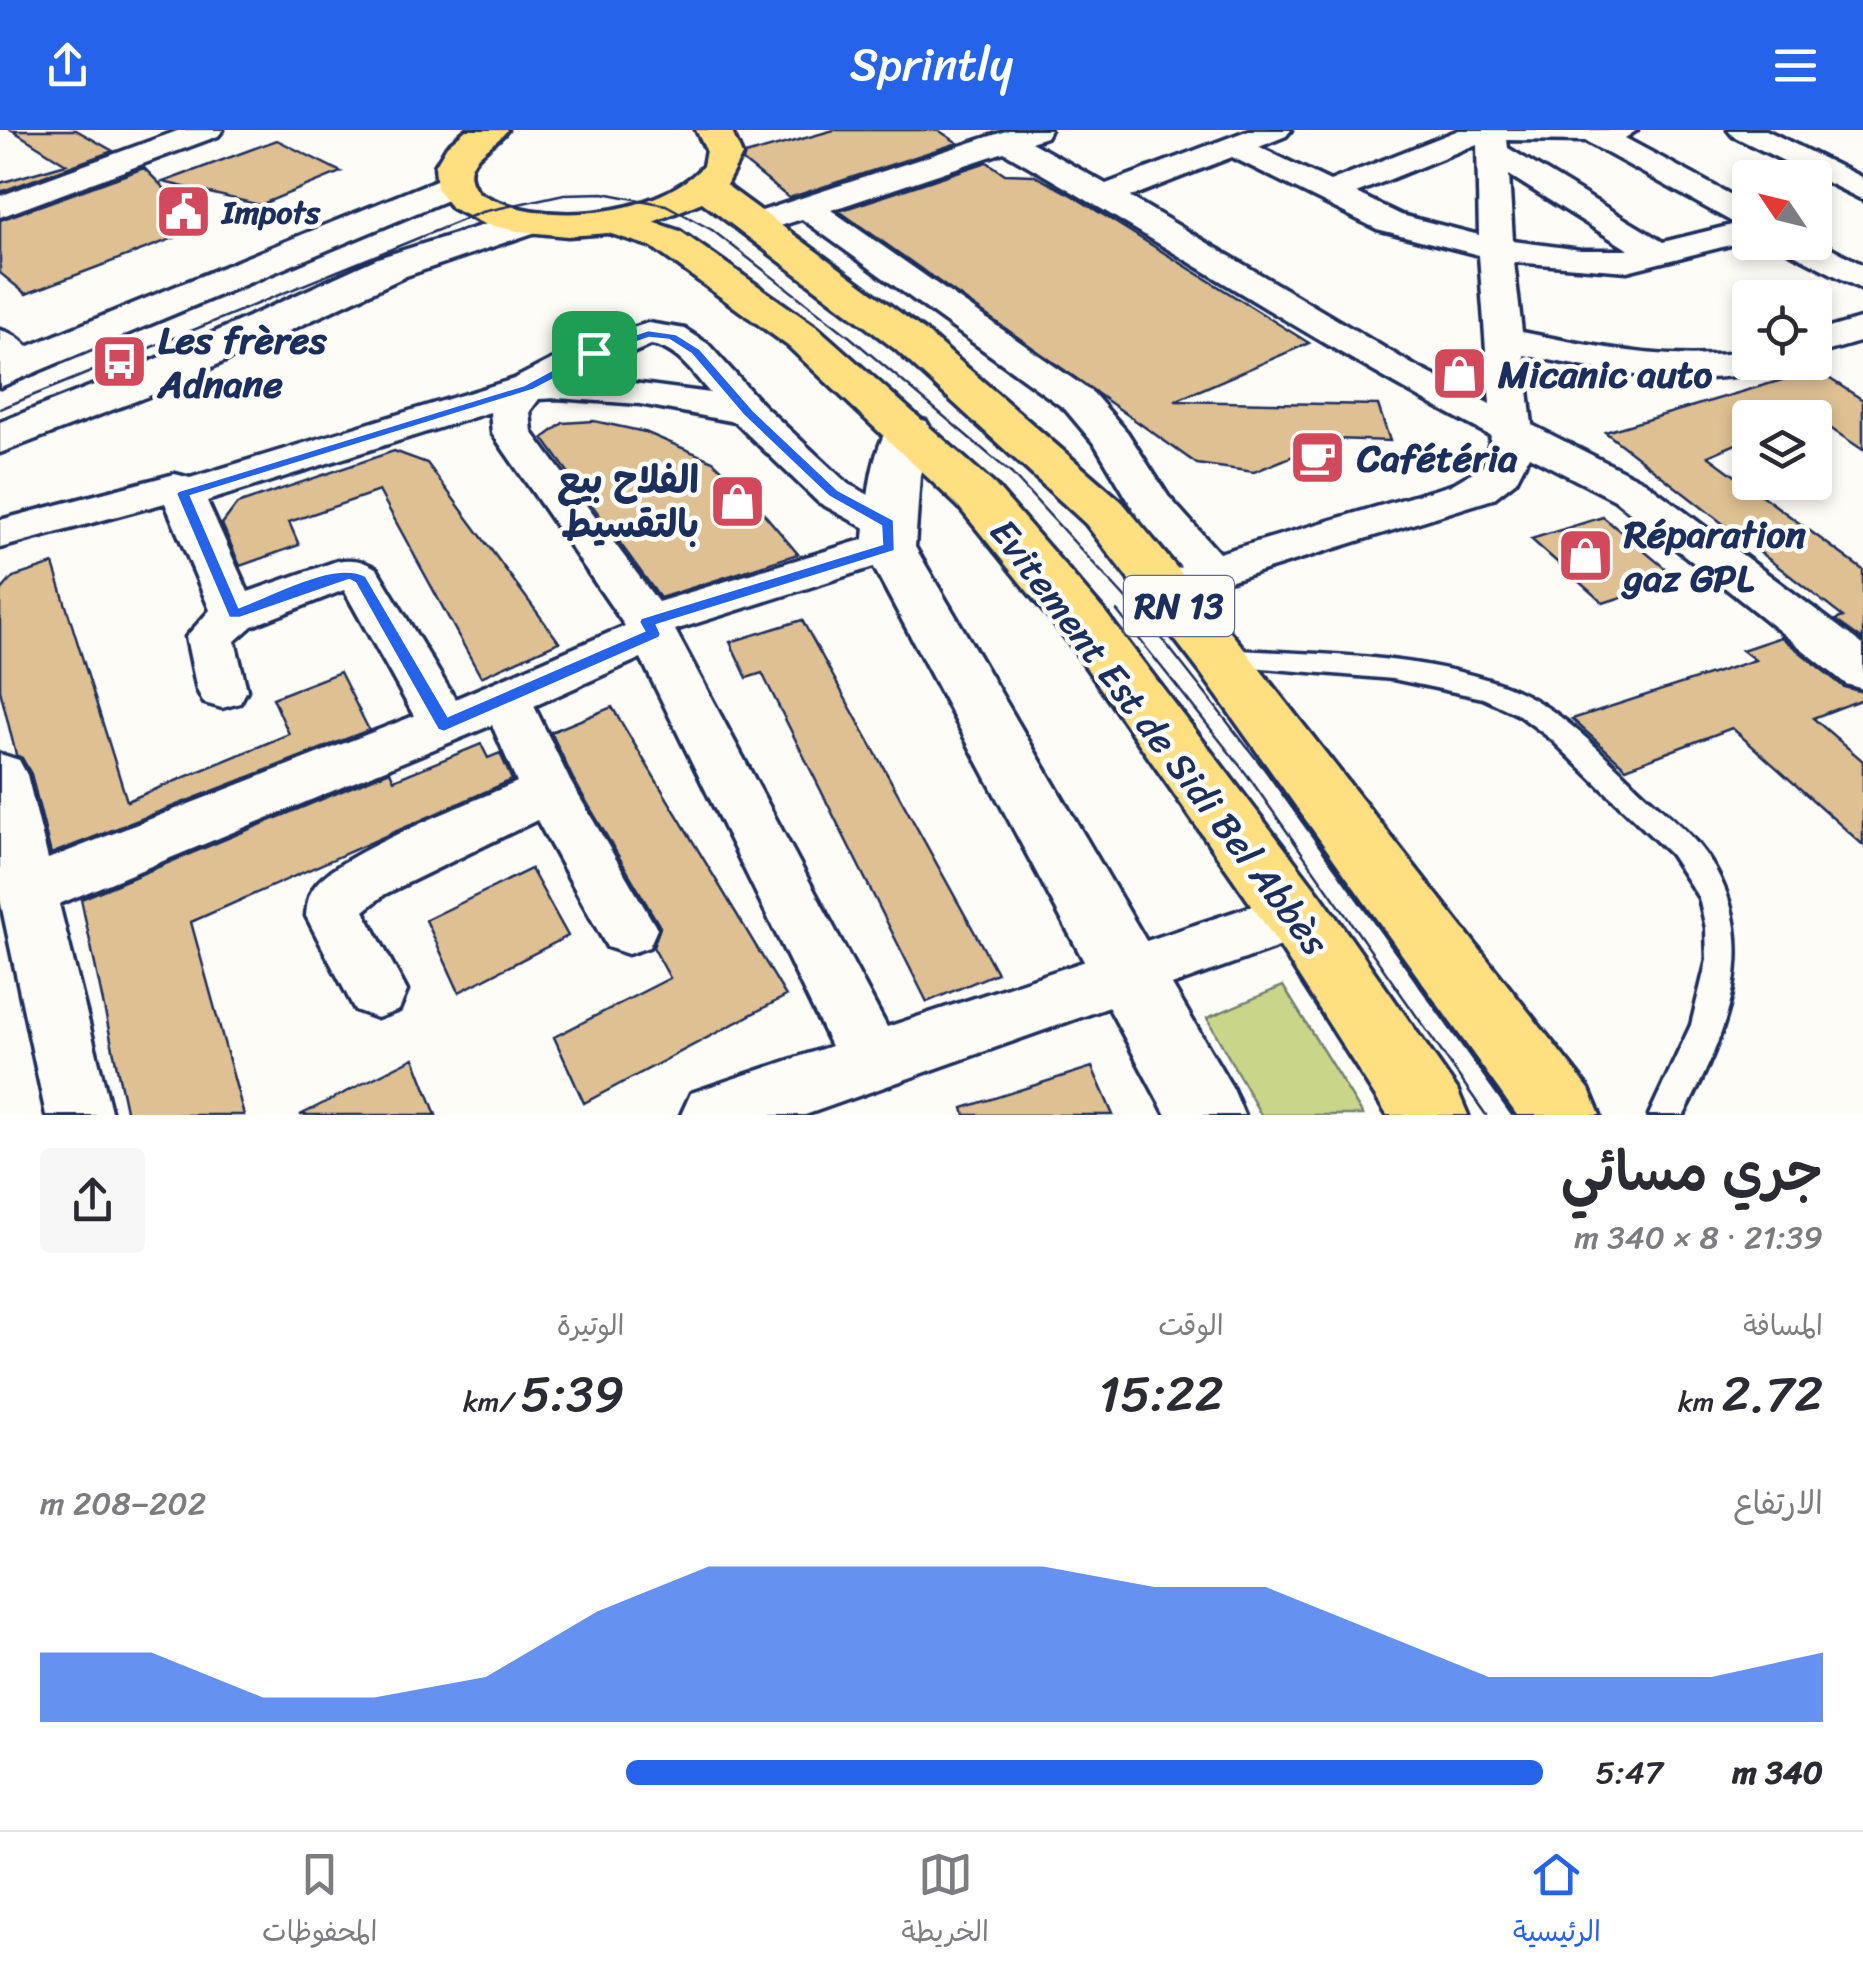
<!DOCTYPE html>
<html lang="ar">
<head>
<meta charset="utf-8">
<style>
  body { margin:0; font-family:Sriracha,"Playpen Sans Arabic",sans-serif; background:#f7f7f7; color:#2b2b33; direction:rtl; height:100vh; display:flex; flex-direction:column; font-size:38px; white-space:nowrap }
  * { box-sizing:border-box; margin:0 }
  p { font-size:32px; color:#7c7c81 }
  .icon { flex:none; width:55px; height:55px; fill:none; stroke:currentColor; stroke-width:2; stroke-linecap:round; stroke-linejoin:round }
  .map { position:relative; height:985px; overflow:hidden; direction:ltr }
  .drawer { display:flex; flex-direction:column; background:#fff; flex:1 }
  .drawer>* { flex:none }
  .needle { width:65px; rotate:305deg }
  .controls { position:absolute; left:1732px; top:30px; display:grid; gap:20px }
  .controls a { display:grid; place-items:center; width:100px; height:100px; border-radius:10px; background:#fff; box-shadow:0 5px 15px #0003; font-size:50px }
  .pin { position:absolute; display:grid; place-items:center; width:85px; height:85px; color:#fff; margin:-42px; border-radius:20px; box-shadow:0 5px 15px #0006 }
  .round { display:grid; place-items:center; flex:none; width:105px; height:105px; border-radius:10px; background:#f7f7f7 }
  .summary { display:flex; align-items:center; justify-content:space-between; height:170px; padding:0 40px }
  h1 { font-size:55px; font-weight:600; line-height:75px }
  .stats { display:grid; grid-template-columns:repeat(3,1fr); gap:15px; height:170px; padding:10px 40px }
  .stats div { display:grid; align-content:center }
  .stats b { font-size:50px; font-weight:600 }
  .stats small { font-size:28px; font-weight:400 }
  .stats p { font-size:28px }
  .chart { height:280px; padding:20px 40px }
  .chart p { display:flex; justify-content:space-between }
  .chart svg { width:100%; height:180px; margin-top:10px; fill:#2563eb; opacity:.7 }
  ul { padding:0 40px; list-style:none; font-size:32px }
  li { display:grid; grid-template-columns:160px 120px 1fr; align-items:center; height:75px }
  li i { height:25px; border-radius:12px; background:#2563eb }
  header { display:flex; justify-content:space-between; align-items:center; height:130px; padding:0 40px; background:#2563eb; color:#fff; font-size:45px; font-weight:600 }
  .tabs { display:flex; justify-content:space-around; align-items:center; height:140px; border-top:2px solid #e1e1e2; background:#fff; font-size:28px; color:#7c7c81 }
  .tabs a { display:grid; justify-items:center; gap:5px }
  .tabs .active { color:#2563eb }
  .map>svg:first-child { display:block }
  .green { fill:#c9d588; stroke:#728273; stroke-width:2.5 }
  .building { fill:#dec092; stroke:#1b2f5e; stroke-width:2.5 }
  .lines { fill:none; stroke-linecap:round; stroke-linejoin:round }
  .lane-casing { stroke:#1b2f5e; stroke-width:7 }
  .street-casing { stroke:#1b2f5e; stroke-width:7 }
  .secondary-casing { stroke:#1b2f5e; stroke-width:7 }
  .highway-casing { stroke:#1b2f5e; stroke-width:7 }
  .lane { fill:#fdfcf7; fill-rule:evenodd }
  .street { fill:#fdfcf7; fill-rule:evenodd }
  .secondary { fill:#fdfcf7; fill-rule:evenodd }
  .highway { fill:#ffdf80; fill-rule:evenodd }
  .tram { stroke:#1b2f5e; stroke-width:2.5 }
  .route { fill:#2563eb; stroke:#fff; stroke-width:2.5; fill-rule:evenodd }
  .labels { text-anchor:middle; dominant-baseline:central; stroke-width:9; stroke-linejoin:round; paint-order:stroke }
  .far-poi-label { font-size:32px; font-weight:bold; fill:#1b2f5e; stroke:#fdfcf7; text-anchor:start }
  .shield { fill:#fdfcf7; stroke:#5f6c8c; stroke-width:2.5 }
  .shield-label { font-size:35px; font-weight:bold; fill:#1b2f5e }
  .poi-label { font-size:38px; font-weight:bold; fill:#1b2f5e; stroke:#fdfcf7; text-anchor:start }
  .street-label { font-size:38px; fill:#1b2f5e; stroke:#fdfcf7 }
</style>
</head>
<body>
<header><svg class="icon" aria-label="menu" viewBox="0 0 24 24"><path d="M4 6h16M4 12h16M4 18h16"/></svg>Sprintly<svg class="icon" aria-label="share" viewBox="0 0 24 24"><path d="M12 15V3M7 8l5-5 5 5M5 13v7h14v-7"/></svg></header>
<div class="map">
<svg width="1863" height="985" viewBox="0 0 1863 985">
  <rect width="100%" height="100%" fill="#fdfcf7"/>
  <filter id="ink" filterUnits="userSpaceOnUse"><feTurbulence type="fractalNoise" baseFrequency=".01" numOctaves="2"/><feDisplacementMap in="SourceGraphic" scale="20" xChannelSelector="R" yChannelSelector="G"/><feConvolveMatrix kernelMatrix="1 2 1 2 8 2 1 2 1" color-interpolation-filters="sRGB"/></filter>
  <g filter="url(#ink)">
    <path class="green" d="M1283,856L1363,985H1261L1207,888Z"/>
    <path class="building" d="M12,0H76L113,21L0,62V53L66,34Z
      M834,0H938L958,13L789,68L743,31L745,25Z
      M277,10L341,42L260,75L163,52Z
      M987,32L1005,44L1033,45L1073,66L1309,213L1175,271L1378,275L1390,311L1335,309L1254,342L1197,334L839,81Z
      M144,38L203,97L26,164L0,143V90Z
      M1816,240L1863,270V320L1815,288H1750V308L1708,326L1863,440V510L1835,490L1843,487L1605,302Z
      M594,291L645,302L713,331L744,360L798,424L660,468L543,308L563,293Z
      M394,321L427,333L559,512L481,547L379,361L289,392L299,415L240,436L222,394L237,374Z
      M1603,387L1678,449L1603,473L1531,409Z
      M53,434L127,671L289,604L273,568L340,542L369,600L51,724L31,644L22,628L16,625L0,560V462L13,447Z
      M802,490L997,843L927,872L762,543L747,548L730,512Z
      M1781,507L1844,557L1863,562V569L1813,588L1863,631V715L1732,598L1626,638L1572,589L1755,530L1742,520Z
      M612,577L786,866L584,973L554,907L670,848L653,817L660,797L573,649L551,602Z
      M481,614L488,628L500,623L512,650L191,792L244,985H127L81,769L390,641L394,650Z
      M531,739L568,806L459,862L426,790Z
      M414,928L436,985H300Z
      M1092,937L1113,985H965L963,978Z"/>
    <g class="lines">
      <defs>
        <path id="lane" d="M1223,519C1316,525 1412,523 1501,554C1554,573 1594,615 1633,653C1658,678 1689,699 1708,728C1765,812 1726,904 1684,985H1649L1691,895L1707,830L1706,798L1699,768L1670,724L1551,609L1519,585L1483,568L1393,549L1214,534L1210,528L1214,522Z"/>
        <path id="street" d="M180,0H223L218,6L0,87V66Z
          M1009,0H1050L1046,7L1031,12L1106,54L1249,0H1291L1286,6L1259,17L1330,51L1459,0H1637L1625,8L1750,75V110L1627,141L1514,132L1522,202C1598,217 1672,234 1750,221V232H1772L1766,240C1684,260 1605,241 1524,225L1532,295L1645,352L1863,515V559L1846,554L1615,370L1529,326L1516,351L1493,369L1226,452L1207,462L1203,470L1207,481L1200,492L1183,497L1166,492L1157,470L1173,441L1181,437L1137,385L1096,316L1065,279L802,89L755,104L743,101L738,94L743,87ZM1507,10L1585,11L1736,94L1663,112L1508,18ZM1477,14L1479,105L1401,85L1356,63ZM1004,22C1167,115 1324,219 1491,306L1485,335L1451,355L1219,423L1168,366L1127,302L1093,263L831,80ZM1232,27L1377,99L1479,125L1490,274L1415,236L1130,67ZM1509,45L1629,120H1581L1513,111Z
          M1728,0H1766L1863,48V70L1733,6Z
          M1815,109L1863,135V160L1784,119L1779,112H1815Z
          M1863,188V211L1815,225V202Z
          M648,193L685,199L708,214L763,275L848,354L905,384L911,394L900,405L911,417L905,427L675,500L887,897L1297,761L1318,769L1326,786L1318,803L805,985H681L691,963L831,916L641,528L534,576L570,651L657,799L649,817L628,824L607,817L537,690L385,764L364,781L407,861L399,880L377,888L355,880L306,786C307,775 308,765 315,756C337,724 475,671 517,652L492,595L59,774L112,985H46L0,769V624L19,630L27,645L48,729L414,586L344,460L252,496L235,511L247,560L240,573L222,578L204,573L197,560L186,507L210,480L165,373L0,418V390L175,344L190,348L514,249L580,215ZM651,215C678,219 693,244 710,263L579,246ZM557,268L640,274L735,292L818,372L878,405L658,472L532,302L530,281L539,269ZM490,282L492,303L625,496L455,569L377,439C364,431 353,428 337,431L248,462L207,371Z
          M0,200C18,204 31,219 42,234L36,242C20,246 12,244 0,232Z"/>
        <path id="secondary" d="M451,44L464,47L469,55L464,63L0,257V228Z
          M528,81L542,84L547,92L542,100L406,146L159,262L0,323V292L127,242L378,128Z
          M909,287L926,291L932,301L920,345L915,417L1233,959L1244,985H1166L863,417C868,376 868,326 892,291Z"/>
        <path id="highway" d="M466,0H507C492,21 454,30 478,62C538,98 655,88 703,36L706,20L696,0H731L742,25L726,55L925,201L1122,372L1240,514L1589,959L1600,985H1517L1200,542L1086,394L895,219L702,72L653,92L680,101L818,198L995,355L1105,482L1321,766L1457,959L1468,985H1387L1273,806L1067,510L959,377L788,216L652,117L608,103L568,106L517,101L484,94L452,78L437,59L435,36L447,16Z"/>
      </defs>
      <use href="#lane" class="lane-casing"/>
      <use href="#street" class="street-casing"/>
      <use href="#secondary" class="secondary-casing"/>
      <use href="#highway" class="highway-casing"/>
      <use href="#lane" class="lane"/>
      <use href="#street" class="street"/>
      <use href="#secondary" class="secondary"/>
      <use href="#highway" class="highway"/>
      <path class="tram" d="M0,279L482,82L564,64L603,63L666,75L712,100L850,207L1012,344L1160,506L1265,640L1512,985
        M1117,481L1248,646L1486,985"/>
    </g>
  </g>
  <path class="route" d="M648,200L676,204L700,219L754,281L838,360L894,390L895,421L657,495L661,504L659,508L444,602L438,600L355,453L349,450L240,488H229L176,364L178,361L524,255L589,220ZM649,208L669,210L691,224L744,286L828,366L881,396L882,414L641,488L639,492L644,501L448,586L366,446C335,429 272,465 239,477L191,366L533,260L598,226Z"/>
  <defs>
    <symbol id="civic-square" viewBox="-11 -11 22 22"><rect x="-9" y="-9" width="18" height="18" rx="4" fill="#d1495b" stroke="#fdfcf7"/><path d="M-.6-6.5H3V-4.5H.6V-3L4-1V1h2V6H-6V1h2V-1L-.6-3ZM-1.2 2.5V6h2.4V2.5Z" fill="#fff"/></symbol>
    <symbol id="bus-square" viewBox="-11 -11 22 22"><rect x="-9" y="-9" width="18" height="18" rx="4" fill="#d1495b" stroke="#fdfcf7"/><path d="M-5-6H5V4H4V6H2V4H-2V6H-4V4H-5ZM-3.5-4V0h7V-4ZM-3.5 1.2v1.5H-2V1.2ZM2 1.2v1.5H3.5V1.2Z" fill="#fff"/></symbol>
    <symbol id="shop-square" viewBox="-11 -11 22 22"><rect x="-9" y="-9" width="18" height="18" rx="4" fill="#d1495b" stroke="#fdfcf7"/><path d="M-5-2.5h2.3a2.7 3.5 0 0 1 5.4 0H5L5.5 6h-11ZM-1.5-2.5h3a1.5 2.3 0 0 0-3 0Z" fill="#fff"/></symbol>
    <symbol id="cafe-square" viewBox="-11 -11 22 22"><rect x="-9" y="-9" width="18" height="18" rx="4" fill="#d1495b" stroke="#fdfcf7"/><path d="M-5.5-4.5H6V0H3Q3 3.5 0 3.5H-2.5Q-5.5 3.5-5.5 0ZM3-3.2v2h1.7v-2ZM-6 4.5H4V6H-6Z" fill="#fff"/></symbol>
  </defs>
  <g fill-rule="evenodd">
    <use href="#civic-square" x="152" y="50" width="63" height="63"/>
    <use href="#bus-square" x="88" y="200" width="63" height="63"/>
    <use href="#shop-square" x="1428" y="212" width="63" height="63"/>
    <use href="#cafe-square" x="1286" y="296" width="63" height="63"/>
    <use href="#shop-square" x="706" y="340" width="63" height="63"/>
    <use href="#shop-square" x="1554" y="394" width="63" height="63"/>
  </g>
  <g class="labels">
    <g class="far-poi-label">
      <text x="222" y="82">Impots</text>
    </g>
    <rect class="shield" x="1124" y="446" width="110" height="60" rx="8"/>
    <g class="shield-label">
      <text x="1179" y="476">RN 13</text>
    </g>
    <g class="poi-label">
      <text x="158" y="210">Les frères<tspan x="158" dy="44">Adnane</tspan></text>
      <text x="1498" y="244">Micanic auto</text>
      <text x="1357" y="328">Cafétéria</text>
      <text x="699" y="350" text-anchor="end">الفلاح بيع<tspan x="699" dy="44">بالتقسيط</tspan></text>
      <text x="1624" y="404">Réparation<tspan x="1624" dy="44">gaz GPL</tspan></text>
    </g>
    <g class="street-label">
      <text transform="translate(1159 607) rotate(53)">Evitement Est de Sidi Bel Abbès</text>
    </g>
  </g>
</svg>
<div class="controls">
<a><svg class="needle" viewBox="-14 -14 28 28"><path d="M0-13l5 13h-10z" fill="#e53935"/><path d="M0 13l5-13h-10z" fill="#7c7c81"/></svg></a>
<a><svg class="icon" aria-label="locate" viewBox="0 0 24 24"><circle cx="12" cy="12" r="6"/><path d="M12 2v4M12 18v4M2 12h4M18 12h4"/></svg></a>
<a><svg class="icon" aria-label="layers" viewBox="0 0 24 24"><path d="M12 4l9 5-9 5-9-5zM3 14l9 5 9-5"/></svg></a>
</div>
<div class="pin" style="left:594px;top:223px;background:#1e9e55"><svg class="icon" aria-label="arrive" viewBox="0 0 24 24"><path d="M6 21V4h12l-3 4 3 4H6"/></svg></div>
</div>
<section class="drawer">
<div class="summary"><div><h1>جري مسائي</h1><p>21:39 · 8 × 340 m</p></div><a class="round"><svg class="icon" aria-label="share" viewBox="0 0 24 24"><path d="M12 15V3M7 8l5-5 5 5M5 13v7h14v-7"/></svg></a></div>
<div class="stats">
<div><p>المسافة</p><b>2.72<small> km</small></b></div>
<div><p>الوقت</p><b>15:22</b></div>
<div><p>الوتيرة</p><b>5:39<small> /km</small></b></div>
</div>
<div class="chart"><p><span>الارتفاع</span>202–208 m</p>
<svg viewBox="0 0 160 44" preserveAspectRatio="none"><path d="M0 44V27L10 27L20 38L30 38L40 33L50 17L60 6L70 6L80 6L90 6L100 11L110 11L120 22L130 33L140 33L150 33L160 27V44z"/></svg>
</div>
<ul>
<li><b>340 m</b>5:47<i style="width:61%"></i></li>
</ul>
</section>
<nav class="tabs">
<a class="active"><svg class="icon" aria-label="home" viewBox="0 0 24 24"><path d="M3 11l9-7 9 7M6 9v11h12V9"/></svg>الرئيسية</a>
<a><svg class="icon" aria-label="map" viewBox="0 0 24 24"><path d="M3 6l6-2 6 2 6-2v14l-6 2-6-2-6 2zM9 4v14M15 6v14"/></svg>الخريطة</a>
<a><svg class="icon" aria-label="saved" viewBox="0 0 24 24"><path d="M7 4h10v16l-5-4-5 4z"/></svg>المحفوظات</a>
</nav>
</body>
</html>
